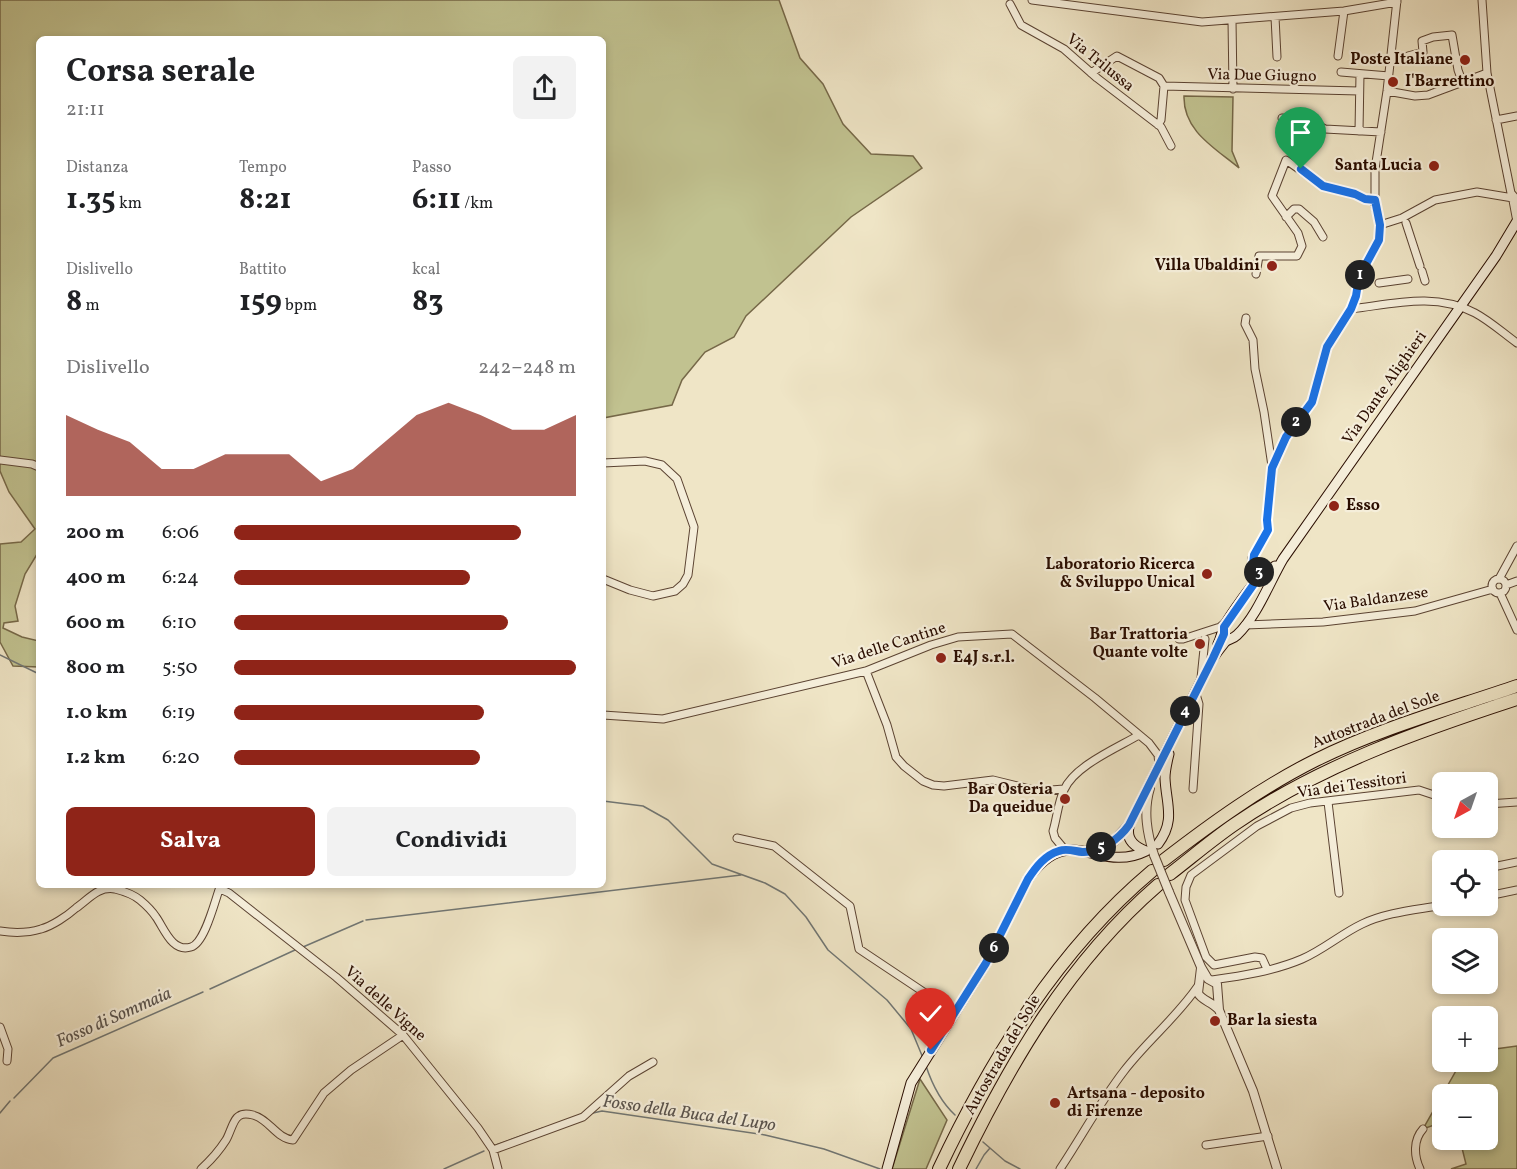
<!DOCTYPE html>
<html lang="it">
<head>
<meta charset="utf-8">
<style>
  body { margin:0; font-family:Vollkorn,serif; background:#f2f2f2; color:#202124; height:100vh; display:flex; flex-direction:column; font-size:22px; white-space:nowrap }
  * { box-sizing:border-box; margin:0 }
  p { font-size:20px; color:#757577 }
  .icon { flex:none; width:33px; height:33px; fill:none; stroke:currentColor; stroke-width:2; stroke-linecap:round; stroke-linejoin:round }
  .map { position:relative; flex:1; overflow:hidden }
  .panel { position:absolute; left:36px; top:36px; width:570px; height:852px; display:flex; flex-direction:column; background:#fff; border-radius:9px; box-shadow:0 3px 9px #0003 }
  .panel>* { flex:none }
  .needle { width:39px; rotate:220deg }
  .buttons { position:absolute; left:1432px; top:772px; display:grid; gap:12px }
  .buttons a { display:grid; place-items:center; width:66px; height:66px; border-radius:9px; background:#fff; box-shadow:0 3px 9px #0003; font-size:30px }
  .pin { position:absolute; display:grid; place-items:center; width:51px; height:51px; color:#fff; margin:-62px -26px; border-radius:50% 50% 50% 0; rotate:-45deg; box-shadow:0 0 6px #0007 }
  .pin .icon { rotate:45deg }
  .km { position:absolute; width:30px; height:30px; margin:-15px; border-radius:50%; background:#222; color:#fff; font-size:16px; line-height:30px; text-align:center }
  .round { display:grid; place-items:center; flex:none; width:63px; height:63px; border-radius:9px; background:#f2f2f2 }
  .head { display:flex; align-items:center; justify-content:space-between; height:102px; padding:0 30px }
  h1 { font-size:33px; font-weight:700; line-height:45px }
  .stats { display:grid; grid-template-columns:repeat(3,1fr); gap:9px; height:102px; padding:6px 30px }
  .stats div { display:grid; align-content:center }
  .stats b { font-size:30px; font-weight:700 }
  .stats small { font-size:16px; font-weight:400 }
  .stats p { font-size:16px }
  .chart { height:168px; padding:12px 30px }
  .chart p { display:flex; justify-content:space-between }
  .chart svg { width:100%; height:108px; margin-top:6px; fill:#8f2418; opacity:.7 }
  .primary-button { display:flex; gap:12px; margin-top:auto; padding:12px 30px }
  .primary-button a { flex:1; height:69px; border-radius:9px; background:#8f2418; color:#fff; font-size:24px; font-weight:700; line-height:69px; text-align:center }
  .primary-button a+a { background:#f2f2f2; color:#202124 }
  ul { padding:0 30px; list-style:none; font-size:20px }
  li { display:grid; grid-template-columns:96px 72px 1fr; align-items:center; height:45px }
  li i { height:15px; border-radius:8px; background:#8f2418 }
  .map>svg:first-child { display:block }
  .green { fill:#c1c290; stroke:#766848; stroke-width:1.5 }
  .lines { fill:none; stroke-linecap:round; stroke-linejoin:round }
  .stream { stroke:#717673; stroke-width:1.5 }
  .minor-casing { stroke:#5b4332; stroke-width:9 }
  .tertiary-casing { stroke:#5b4332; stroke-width:10 }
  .secondary-casing { stroke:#2a0d00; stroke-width:11 }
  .motorway-casing { stroke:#2a0d00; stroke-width:14 }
  .minor { stroke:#f5eeda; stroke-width:7 }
  .tertiary { stroke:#f5eeda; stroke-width:8 }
  .secondary { stroke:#f5eeda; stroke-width:9 }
  .motorway { stroke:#efe5c6; stroke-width:12 }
  .tertiary-bridge-casing { stroke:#5b4332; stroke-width:10; stroke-linecap:butt }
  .tertiary-bridge { stroke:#f5eeda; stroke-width:8 }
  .route-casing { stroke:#fff; stroke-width:12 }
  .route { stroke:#1a73e8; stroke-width:8 }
  .poi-dot { fill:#8f2418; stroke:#f5eeda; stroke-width:2 }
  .labels { text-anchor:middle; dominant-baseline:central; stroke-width:4.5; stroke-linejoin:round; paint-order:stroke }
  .poi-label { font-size:16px; font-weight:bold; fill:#2a0d00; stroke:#f5eeda; text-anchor:end }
  .street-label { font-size:16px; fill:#2a0d00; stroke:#f5eeda }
  .water-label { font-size:18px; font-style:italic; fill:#59534d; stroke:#f5eeda }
</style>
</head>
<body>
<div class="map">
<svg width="1517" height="1169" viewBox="0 0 1517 1169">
  <rect width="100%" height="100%" fill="#efe5c6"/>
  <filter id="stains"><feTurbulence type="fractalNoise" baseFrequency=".00333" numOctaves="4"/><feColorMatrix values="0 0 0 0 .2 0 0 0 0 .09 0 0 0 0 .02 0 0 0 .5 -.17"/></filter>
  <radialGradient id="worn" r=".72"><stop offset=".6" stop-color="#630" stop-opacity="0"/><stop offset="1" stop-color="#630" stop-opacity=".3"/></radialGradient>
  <path class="green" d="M0,0H779L800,58L823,84L843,124L871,154L913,156L922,168L851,217L746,316L734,337L705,352L682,380L672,405L603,418V39H39V551L25,574L15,606L18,621L4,623L3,628L22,637L39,641V667L13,666L0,642V544L21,542L35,529L9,492L0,471Z
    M1184,96L1233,97L1232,151L1239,168C1215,148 1183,131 1184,96Z
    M1517,1046V1169H1451L1466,1164L1460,1140H1488V1095H1443V1122L1423,1129L1461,1062H1488V1050Z
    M920,1079L947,1120L926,1169H892Z"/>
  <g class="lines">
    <path class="stream" d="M0,655L39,674
      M603,801L643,806L668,820L712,864L765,883L785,894L806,917L828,950L887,1000L911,1029L923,1058
      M366,920L741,875
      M303,947L363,921
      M210,989L295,950
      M926,1066C932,1084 941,1102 955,1115
      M14,1098L53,1058L203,992
      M0,1113L10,1101
      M593,1113L602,1111L765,1135L824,1149L880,1169
      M983,1142L1005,1161L1020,1169
      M496,1145L543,1128
      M444,1169L484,1151
      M976,1169L984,1155L990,1148"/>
    <defs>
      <path id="minor" d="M1032,0L1202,22L1344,11L1397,2
        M1482,0L1487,73L1511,193L1517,200
        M1010,4L1021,25L1064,49L1097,78L1161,127L1171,146
        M1275,17L1277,57
        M1232,20L1233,89
        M1338,56L1344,11
        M1408,56L1423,52L1422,41L1433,37L1452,35L1458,70L1462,81
        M1341,72L1389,76
        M1091,73L1117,56L1159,78L1164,86L1359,91
        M1387,91L1415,96L1428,95L1487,73
        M1282,118L1312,122L1325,129L1381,132
        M1496,120L1517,116
        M1158,125L1161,120L1164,86
        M1359,131L1360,74
        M1512,195L1517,222
        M1286,217L1294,209H1299L1314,222L1323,237
        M1406,223L1420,266
        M1380,225L1402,218L1435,200L1477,192L1513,198
        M1422,271L1425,281
        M1256,274L1259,256H1297L1302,246L1298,233L1272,196L1286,160L1323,186L1355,194L1365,199L1375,200
        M1379,283L1408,279
        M1351,309C1393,304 1435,292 1475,313C1490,321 1503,333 1517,343
        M1246,318L1245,324L1253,340L1255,369L1264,412L1272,466
        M0,460L32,464L39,467
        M603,463L645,461L662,465L677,479L694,527L688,575L683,584L675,591L653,596L630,590L603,579
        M1261,579L1259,571L1253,564L1252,558L1268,530L1267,520L1272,468L1286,437L1312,402L1327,347L1351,309L1356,296L1359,277L1379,239L1380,225L1375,206V169L1387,91L1397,0
        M1499,579L1517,546
        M1492 586a7 7 0 1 1 14 0a7 7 0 1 1-14 0Z
        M1506,585L1517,581
        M1500,593L1517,630
        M1245,625L1323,622L1415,611L1493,589
        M1179,639H1183L1220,627L1226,622
        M866,671L887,725L896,757L904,766L923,781L933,785L944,786L993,780L1038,791L1064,789
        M1201,678L1205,639
        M603,715L663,719L866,671L931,645L958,637L1012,634L1095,698L1149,743L1158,755L1159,765
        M1193,789L1199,704L1195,691
        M1328,802L1339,893
        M1488,804L1517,802
        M737,838L774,846L850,906L859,949L955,1013
        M1065,850L1055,838L1053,831C1057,818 1058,802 1064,790C1074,766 1117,748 1139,735
        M1488,868L1517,862
        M220,889L229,893L336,977L403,1035L478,1128L493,1150L498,1169
        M1488,896L1517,890
        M0,931C13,933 28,933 41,929C52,926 67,916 76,908C89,899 98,886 115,889C123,891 134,895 140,900C146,905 152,911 156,917C164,928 172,953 191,947C205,943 215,900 220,887
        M1267,969L1262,958L1255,957L1214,965L1206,957L1185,900L1186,887L1191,875L1257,826L1291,808L1310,803L1419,790L1443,798
        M1212,980C1241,976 1274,971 1302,959C1323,950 1341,934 1362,924C1387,912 1416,910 1443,905
        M0,1027L8,1049L7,1061
        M1206,1145L1268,1136
        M493,1150L583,1117L629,1076L653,1062
        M201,1169C210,1161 219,1151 226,1140C230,1134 233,1119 239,1116C243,1113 249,1114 253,1115C269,1119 277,1139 293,1140L324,1093L351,1070L403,1035
        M1060,1169C1082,1136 1100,1102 1124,1071C1147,1041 1177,1017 1198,986
        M1420,1169C1414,1156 1413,1140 1423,1129"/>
      <path id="tertiary" d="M1150,788C1143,811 1147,833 1154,855
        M1169,892L1201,967L1208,979L1217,984L1219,1010L1253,1091L1277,1169
        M1201,968L1198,993C1201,1000 1212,1002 1218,1009"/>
      <path id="secondary" d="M1218,644C1221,638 1221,634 1224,627C1226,621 1252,584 1257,581C1263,576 1269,572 1275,566
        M1129,827C1126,840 1135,847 1146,851
        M1158,844C1176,820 1166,804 1165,778C1165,770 1167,762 1169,754
        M1085,852L1114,841L1129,825L1211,661C1215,655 1220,648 1225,642C1228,639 1233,639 1237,635C1257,616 1269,583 1283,559L1496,256L1517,221
        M887,1169L911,1083L986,963L1028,879C1070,819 1098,875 1146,851"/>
      <path id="motorway" d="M1164,860C1212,823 1262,787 1316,760C1380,728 1450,709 1517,686
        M1170,874C1192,857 1213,839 1235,824C1321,765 1419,731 1517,699
        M939,1169C991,1059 1058,950 1152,871
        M959,1169C1010,1063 1068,963 1158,885"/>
    </defs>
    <use href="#minor" class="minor-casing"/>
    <use href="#tertiary" class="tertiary-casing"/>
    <use href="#secondary" class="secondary-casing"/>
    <use href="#motorway" class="motorway-casing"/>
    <use href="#minor" class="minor"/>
    <use href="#tertiary" class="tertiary"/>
    <use href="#secondary" class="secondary"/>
    <use href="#motorway" class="motorway"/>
    <defs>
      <path id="tertiary-bridge" d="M1154,855L1169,892"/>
    </defs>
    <use href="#tertiary-bridge" class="tertiary-bridge-casing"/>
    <use href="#tertiary-bridge" class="tertiary-bridge"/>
  </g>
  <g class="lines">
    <defs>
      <path id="route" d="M931,1050L986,963L1028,879C1036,867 1045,855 1059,851C1066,848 1074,851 1082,852C1100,853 1119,839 1129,825L1213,658L1224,634V627L1256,581L1261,579L1259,571L1253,564L1254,555L1268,530L1267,520L1272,468L1286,437L1312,402L1327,347L1351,309L1356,296L1359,277L1379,240L1380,225L1375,200L1365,199L1355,194L1323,186L1301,169"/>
    </defs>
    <use href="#route" class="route-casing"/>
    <use href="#route" class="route"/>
  </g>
  <g class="poi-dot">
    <circle cx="1465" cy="60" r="6"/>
    <circle cx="1393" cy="82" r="6"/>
    <circle cx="1434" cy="166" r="6"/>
    <circle cx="1272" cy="266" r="6"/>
    <circle cx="1334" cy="506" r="6"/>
    <circle cx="1207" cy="574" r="6"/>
    <circle cx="1200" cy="644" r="6"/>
    <circle cx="941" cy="658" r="6"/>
    <circle cx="1065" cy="799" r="6"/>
    <circle cx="1215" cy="1021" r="6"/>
    <circle cx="1055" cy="1103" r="6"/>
  </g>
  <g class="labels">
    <g class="poi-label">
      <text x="1453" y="60">Poste Italiane</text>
      <text x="1405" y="82" text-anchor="start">I'Barrettino</text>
      <text x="1422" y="166">Santa Lucia</text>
      <text x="1260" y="266">Villa Ubaldini</text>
      <text x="1346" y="506" text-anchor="start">Esso</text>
      <text x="1195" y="565">Laboratorio Ricerca<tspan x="1195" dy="18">&amp; Sviluppo Unical</tspan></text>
      <text x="1188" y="635">Bar Trattoria<tspan x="1188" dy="18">Quante volte</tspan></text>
      <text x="953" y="658" text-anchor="start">E4J s.r.l.</text>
      <text x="1053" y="790">Bar Osteria<tspan x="1053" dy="18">Da queidue</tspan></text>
      <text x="1227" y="1021" text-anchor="start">Bar la siesta</text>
      <text x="1067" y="1094" text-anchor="start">Artsana - deposito<tspan x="1067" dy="18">di Firenze</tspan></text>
    </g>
    <g class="street-label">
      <text transform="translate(1100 63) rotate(39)">Via Trilussa</text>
      <text transform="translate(1262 76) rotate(1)">Via Due Giugno</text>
      <text transform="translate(1385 388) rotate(-55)">Via Dante Alighieri</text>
      <text transform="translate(1376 600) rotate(-8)">Via Baldanzese</text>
      <text transform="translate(889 646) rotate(-18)">Via delle Cantine</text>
      <text transform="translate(1376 720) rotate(-21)">Autostrada del Sole</text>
      <text transform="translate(1352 786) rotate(-8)">Via dei Tessitori</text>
      <text transform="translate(385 1004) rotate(42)">Via delle Vigne</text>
      <text transform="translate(1003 1055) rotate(-60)">Autostrada del Sole</text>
    </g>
    <g class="water-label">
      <text transform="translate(114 1018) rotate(-24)">Fosso di Sommaia</text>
      <text transform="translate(689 1114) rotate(8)">Fosso della Buca del Lupo</text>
    </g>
  </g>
  <rect width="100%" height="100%" filter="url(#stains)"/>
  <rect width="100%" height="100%" fill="url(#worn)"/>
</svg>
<div class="buttons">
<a><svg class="needle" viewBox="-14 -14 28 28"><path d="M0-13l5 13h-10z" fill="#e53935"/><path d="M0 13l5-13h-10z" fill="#757577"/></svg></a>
<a><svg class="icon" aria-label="locate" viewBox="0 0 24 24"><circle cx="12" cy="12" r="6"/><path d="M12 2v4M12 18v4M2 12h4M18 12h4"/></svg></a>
<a><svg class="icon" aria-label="layers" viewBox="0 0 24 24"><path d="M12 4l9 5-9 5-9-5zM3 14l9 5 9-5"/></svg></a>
<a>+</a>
<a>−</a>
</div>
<div class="pin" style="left:1301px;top:169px;background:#1e9e55"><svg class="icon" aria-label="arrive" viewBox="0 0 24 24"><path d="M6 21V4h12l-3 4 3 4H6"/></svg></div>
<div class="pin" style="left:931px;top:1050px;background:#d93025"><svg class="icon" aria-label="check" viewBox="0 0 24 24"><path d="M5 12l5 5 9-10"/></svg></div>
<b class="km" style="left:1360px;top:275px">1</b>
<b class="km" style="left:1296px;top:422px">2</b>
<b class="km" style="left:1259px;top:572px">3</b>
<b class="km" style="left:1185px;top:711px">4</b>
<b class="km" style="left:1101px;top:847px">5</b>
<b class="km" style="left:994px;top:948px">6</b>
<section class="panel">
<div class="head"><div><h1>Corsa serale</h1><p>21:11</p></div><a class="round"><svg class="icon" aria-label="share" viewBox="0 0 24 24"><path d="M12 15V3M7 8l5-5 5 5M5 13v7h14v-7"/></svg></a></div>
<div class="stats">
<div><p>Distanza</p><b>1.35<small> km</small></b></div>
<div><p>Tempo</p><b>8:21</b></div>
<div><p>Passo</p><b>6:11<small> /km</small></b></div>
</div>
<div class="stats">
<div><p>Dislivello</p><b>8<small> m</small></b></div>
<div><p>Battito</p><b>159<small> bpm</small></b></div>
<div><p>kcal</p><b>83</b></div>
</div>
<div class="chart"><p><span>Dislivello</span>242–248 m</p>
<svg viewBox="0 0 160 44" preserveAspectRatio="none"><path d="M0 44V11L10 17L20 22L30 33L40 33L50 27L60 27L70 27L80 38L90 33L100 22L110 11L120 6L130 11L140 17L150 17L160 11V44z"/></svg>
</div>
<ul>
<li><b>200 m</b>6:06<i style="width:84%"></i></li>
<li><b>400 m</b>6:24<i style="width:69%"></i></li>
<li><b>600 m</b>6:10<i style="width:80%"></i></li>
<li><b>800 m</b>5:50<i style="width:100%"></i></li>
<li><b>1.0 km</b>6:19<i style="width:73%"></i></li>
<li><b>1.2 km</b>6:20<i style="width:72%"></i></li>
</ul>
<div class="primary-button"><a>Salva</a><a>Condividi</a></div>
</section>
</div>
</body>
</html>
